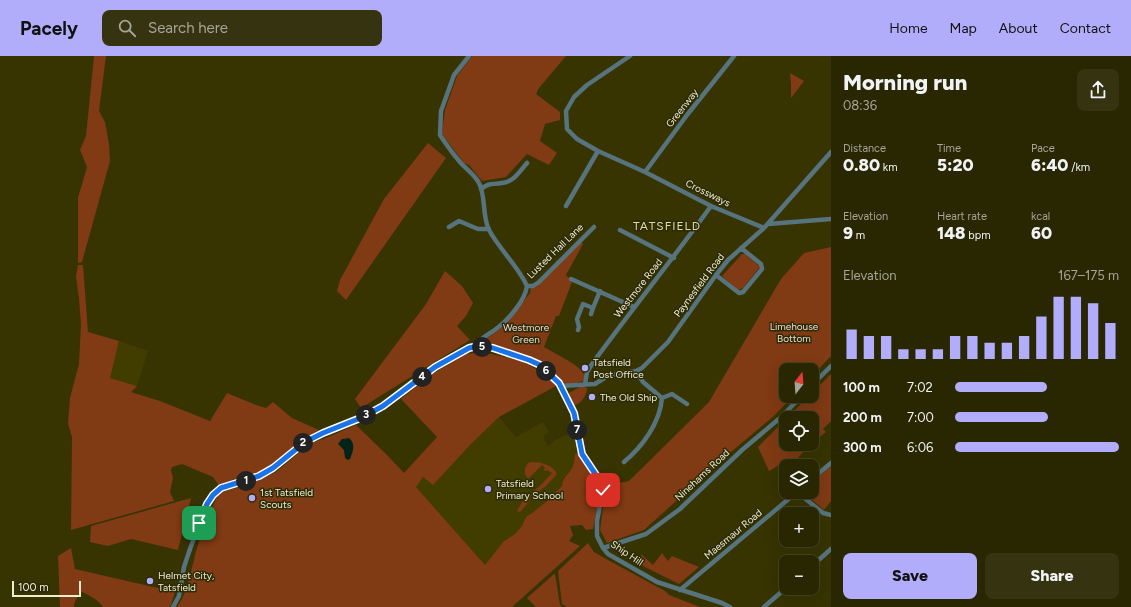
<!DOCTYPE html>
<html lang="en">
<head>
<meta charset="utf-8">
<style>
  body { margin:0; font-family:Figtree,sans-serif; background:#353310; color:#f1f3f6; height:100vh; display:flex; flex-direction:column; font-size:15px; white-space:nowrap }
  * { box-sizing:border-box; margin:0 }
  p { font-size:13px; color:#a5a599 }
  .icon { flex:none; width:22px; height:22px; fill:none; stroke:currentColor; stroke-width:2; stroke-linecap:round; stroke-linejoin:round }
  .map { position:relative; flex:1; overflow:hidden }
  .details { display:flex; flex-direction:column; background:#292701; width:300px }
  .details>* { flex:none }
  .needle { width:26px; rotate:17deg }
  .tools { position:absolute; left:779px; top:307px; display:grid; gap:8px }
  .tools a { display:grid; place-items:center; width:40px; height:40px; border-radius:8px; background:#292701; box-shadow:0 4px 16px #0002,0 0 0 1px #454423; font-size:20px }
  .scale { position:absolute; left:12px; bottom:10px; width:69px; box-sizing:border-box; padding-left:4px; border:2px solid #eeedcd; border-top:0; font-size:11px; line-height:14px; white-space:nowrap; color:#eeedcd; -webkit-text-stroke:3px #2c2a08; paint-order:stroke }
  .pin { position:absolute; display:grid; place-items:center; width:34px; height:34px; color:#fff; margin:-17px; border-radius:8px; box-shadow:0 2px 6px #0006 }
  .km { position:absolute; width:20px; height:20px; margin:-10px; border-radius:50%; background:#222; color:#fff; font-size:11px; line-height:20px; text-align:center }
  .round { display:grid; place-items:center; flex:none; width:42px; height:42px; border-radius:8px; background:#353310 }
  .headline { display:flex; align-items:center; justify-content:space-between; height:68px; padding:0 12px }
  h1 { font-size:22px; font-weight:800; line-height:30px }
  .metrics { display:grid; grid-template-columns:repeat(3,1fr); gap:6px; height:68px; padding:4px 12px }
  .metrics div { display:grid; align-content:center }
  .metrics b { font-size:17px; font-weight:800 }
  .metrics small { font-size:11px; font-weight:400 }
  .metrics p { font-size:11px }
  .chart { height:112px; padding:8px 12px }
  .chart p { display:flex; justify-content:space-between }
  .chart svg { width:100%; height:72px; margin-top:4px; stroke:#b1adfa; stroke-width:6 }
  .button { display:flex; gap:8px; margin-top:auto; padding:8px 12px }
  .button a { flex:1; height:46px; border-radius:8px; background:#b1adfa; color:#111; font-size:16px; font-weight:800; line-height:46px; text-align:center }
  .button a+a { background:#353310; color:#f1f3f6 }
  ul { padding:0 12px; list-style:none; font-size:13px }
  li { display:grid; grid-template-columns:64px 48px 1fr; align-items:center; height:30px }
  li i { height:10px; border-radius:5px; background:#b1adfa }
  header { display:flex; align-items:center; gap:24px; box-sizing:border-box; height:56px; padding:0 20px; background:#b1adfa; color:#111 }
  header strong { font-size:19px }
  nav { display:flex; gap:22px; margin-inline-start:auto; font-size:14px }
  .search { width:280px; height:36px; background:#353310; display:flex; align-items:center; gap:10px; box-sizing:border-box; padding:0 14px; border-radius:8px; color:#a5a599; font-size:15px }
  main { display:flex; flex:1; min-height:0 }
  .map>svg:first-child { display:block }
  .built { fill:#413d01 }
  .green { fill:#803a14 }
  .water { fill:#022317 }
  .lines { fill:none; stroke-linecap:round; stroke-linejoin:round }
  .minor { stroke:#56737e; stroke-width:4.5 }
  .route-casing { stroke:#fff; stroke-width:8 }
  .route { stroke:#1a73e8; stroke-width:5 }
  .poi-dot { fill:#b1adfa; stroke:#2c2a08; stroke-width:1.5 }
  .labels { text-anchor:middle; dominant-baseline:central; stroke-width:3; stroke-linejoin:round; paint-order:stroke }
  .street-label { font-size:10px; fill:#eeedcd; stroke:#2c2a08 }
  .park-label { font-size:10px; fill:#f1dad0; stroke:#2c2a08 }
  .poi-label { font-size:10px; fill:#eeedcd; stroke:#2c2a08; text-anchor:start }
  .quarter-label { font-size:12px; letter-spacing:1px; fill:#e0dd9d; stroke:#2c2a08 }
</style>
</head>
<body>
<header>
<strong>Pacely</strong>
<div class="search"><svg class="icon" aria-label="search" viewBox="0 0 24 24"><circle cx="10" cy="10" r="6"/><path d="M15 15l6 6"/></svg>Search here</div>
<nav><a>Home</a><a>Map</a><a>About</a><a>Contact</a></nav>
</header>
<main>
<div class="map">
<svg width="831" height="551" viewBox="0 0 831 551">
  <rect width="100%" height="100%" fill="#373401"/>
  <path class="built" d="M119,285L148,295L137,330L109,322Z
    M499,361L516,381L543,366L549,376L543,381L548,390L557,383L575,376L579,397L575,398L573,408L570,415L563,422L562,430L546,446L532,457L526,461L522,470L515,478L504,485L485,509L415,431L423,421L433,428L471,388Z"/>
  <path class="green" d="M94,0H106L99,55L105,66L109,88L110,105L82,206L78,207V142L87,111L80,94L86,80Z
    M472,0H566L539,32L536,38L560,56V64L545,68L540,85L557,97L549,109L527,98L506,121L482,125L469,109L464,107L442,78L445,54L457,20Z
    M790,17L804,25L791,42V29Z
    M428,87L446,102L346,244L337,235L340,224L384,143Z
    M580,185L583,188L566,219L572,226L559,260H556L544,291C555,298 581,309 585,320L583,325L566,330C558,322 550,313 540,307C524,296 502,293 483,288V285L500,273L512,260L530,237L531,230L539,226Z
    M831,191V300L812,320V314H786V340H793L775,359L725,401L644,474L607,487L600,474L605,438L604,430L629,425L709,346L781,223L804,197Z
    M742,198H745L759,210V212L743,232L738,234L722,220Z
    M78,209H83L88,276L119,285L110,322L137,330L131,336L160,345L210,365L227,337L256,349L266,352L273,346L292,362L319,374L299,385L273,410L257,417L234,423L220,431L213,421L182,408L172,411L171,414L173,422L170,436L174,445L71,474L72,381L68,368L70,342L79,308L81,268L79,242L76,221Z
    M445,215L462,230L473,247L466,260L457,270L470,284L361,352L355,343L426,248Z
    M483,296L522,305L541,316L558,329L499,361L471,388L433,429L423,421L416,431L485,509L504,485L515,478L522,470L526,461L532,457L546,446L562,430C563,421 565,422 570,415C574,410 574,404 575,398L579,397L601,434L593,473L586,474L582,469L570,470L573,479L569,485L580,490L512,551H177C189,534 191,512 197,492C203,473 210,455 219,437L255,426L276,416L309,388L326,382L356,369L387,399L404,417L437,381L401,343L429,320L466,298Z
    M831,318V365L823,373L826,376L812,387V362H787L809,340H812V337Z
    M582,330L587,332C587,339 581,348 575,349C570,347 569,342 569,337Z
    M786,363V388H811L790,410L786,411L779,409L769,415L758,391Z
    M532,406C541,406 553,409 557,418L545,431L531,440L527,448L520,456L517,455L525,441L539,431L552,417L547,414L545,415L544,414L545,412L542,409L528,423L525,418V412L528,407Z
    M831,410V445L824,454L803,436H812V427Z
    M191,442L178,494L131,483L108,490L90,486L91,470Z
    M588,487L594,496L608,504L665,535L669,539L700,551H567L562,548L558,515Z
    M71,492L75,513L175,536L171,549L169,551H103C99,544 87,538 80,535L74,548V551H60L58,500Z
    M662,497L668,505L672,500L699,511L679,528L633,505L642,499L653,509Z
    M554,518H555L560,549L562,551H536L527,542Z"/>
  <path class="water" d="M349,382C356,388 353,395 350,403L348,404L345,402L344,394L338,388L342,383Z"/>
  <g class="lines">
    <path class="minor" d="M469,0L454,19L441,55L440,79C446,88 453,98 460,106C466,113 475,119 479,127C486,140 482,160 489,174C500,194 518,210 527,230C525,245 508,264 496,273C490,278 479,282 478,290
      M630,0L587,29L574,41L566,55L567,73L577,83L598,95L645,116L711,150L764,172
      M645,116L687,59L734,0
      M481,133C490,126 492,129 502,127C514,126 520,115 527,107
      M566,150L598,95
      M768,168L831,163
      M449,171L459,165L478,173H489
      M620,174L674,202
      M716,219L739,237L743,236L762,213L761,208L741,192
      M571,223L634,251
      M527,230H533L539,226L594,171
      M591,258L593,252
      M578,274L579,271L577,263L583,248L593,252L600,235
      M636,315L643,326L662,342
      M585,328L587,316L592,308C631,254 673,203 711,150
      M812,329L831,310
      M561,330L595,328L609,319L636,315L642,312L668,286L716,219L728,204L764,172L831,96
      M624,406C642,391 660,367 662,342L672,338L687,348
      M812,423L831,407
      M797,436L823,457L831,459
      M603,492L646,478L680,453L742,394L780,362L802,340
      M812,510L831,493
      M680,534L797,436
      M173,551L179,540L184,511L190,493L207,448L217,435L227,430L259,420L273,412L305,386L323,377L363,361L383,350L435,311L469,292L478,290L493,292L529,304L540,309L561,330L574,357L582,398L596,419L603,434L597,465V480L603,492L608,498L657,526L722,547L730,551
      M764,551L786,532"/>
  </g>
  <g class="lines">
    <defs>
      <path id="route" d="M199,467L207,448L213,439L221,432L259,420L273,412L305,386L323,377L363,361L383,350L435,311L469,292L478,290L493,292L529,304L540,309L559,327L574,357L582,398L596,419L603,434"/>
    </defs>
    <use href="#route" class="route-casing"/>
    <use href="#route" class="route"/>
  </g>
  <g class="poi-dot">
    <circle cx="585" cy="312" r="4"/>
    <circle cx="592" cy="341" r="4"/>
    <circle cx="488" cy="433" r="4"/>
    <circle cx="252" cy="442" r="4"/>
    <circle cx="150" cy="525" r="4"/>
  </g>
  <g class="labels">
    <g class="street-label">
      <text transform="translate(682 52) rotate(-52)">Greenway</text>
      <text transform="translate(708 137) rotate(26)">Crossways</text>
      <text transform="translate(555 195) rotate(-44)">Lusted Hall Lane</text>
      <text transform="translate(699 229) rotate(-53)">Paynesfield Road</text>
      <text transform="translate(638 232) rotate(-52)">Westmore Road</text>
      <text transform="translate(702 419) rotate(-43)">Ninehams Road</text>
      <text transform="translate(733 478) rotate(-40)">Maesmaur Road</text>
      <text transform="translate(627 497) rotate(34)">Ship Hill</text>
    </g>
    <g class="park-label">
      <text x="794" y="270">Limehouse<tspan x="794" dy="12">Bottom</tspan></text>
      <text x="526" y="271">Westmore<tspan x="526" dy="12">Green</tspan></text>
    </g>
    <g class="poi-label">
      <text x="593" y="306">Tatsfield<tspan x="593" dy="12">Post Office</tspan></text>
      <text x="600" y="341">The Old Ship</text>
      <text x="496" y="427">Tatsfield<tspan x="496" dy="12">Primary School</tspan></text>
      <text x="260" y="436">1st Tatsfield<tspan x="260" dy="12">Scouts</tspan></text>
      <text x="158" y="519">Helmet City,<tspan x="158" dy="12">Tatsfield</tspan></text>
    </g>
    <g class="quarter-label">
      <text x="667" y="170">TATSFIELD</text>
    </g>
  </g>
</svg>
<div class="tools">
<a><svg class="needle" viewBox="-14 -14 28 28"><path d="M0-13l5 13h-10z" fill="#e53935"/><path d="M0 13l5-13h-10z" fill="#a5a599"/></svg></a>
<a><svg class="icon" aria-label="locate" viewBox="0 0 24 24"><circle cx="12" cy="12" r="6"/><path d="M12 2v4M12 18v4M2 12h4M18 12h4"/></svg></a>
<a><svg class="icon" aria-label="layers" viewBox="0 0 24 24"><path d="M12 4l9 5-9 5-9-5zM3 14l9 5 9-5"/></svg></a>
<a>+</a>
<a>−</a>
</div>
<div class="scale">100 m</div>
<div class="pin" style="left:199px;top:467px;background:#1e9e55"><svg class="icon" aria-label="arrive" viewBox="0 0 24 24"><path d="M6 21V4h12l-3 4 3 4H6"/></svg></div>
<div class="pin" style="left:603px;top:434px;background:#d93025"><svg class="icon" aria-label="check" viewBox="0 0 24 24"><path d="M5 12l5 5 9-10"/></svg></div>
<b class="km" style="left:246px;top:425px">1</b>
<b class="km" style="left:303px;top:387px">2</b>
<b class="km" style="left:366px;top:359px">3</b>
<b class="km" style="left:422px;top:321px">4</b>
<b class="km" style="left:482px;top:291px">5</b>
<b class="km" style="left:546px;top:315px">6</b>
<b class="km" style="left:577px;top:374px">7</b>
</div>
<section class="details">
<div class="headline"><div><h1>Morning run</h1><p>08:36</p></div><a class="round"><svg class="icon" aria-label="share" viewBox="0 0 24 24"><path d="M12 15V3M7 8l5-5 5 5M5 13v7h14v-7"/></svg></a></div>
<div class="metrics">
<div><p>Distance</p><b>0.80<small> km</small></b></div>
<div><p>Time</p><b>5:20</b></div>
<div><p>Pace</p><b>6:40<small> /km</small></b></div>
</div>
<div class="metrics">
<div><p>Elevation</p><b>9<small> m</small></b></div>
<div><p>Heart rate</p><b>148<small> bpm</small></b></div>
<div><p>kcal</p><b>60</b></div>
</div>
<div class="chart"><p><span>Elevation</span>167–175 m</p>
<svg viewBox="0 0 160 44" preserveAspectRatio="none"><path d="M5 44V26M15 44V30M25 44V30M35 44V38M45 44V38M55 44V38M65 44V30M75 44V30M85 44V34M95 44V34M105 44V30M115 44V18M125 44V6M135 44V6M145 44V10M155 44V22"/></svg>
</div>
<ul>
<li><b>100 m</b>7:02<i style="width:56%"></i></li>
<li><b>200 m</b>7:00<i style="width:57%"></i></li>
<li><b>300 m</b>6:06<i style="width:100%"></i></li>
</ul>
<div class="button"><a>Save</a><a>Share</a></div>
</section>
</main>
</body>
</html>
